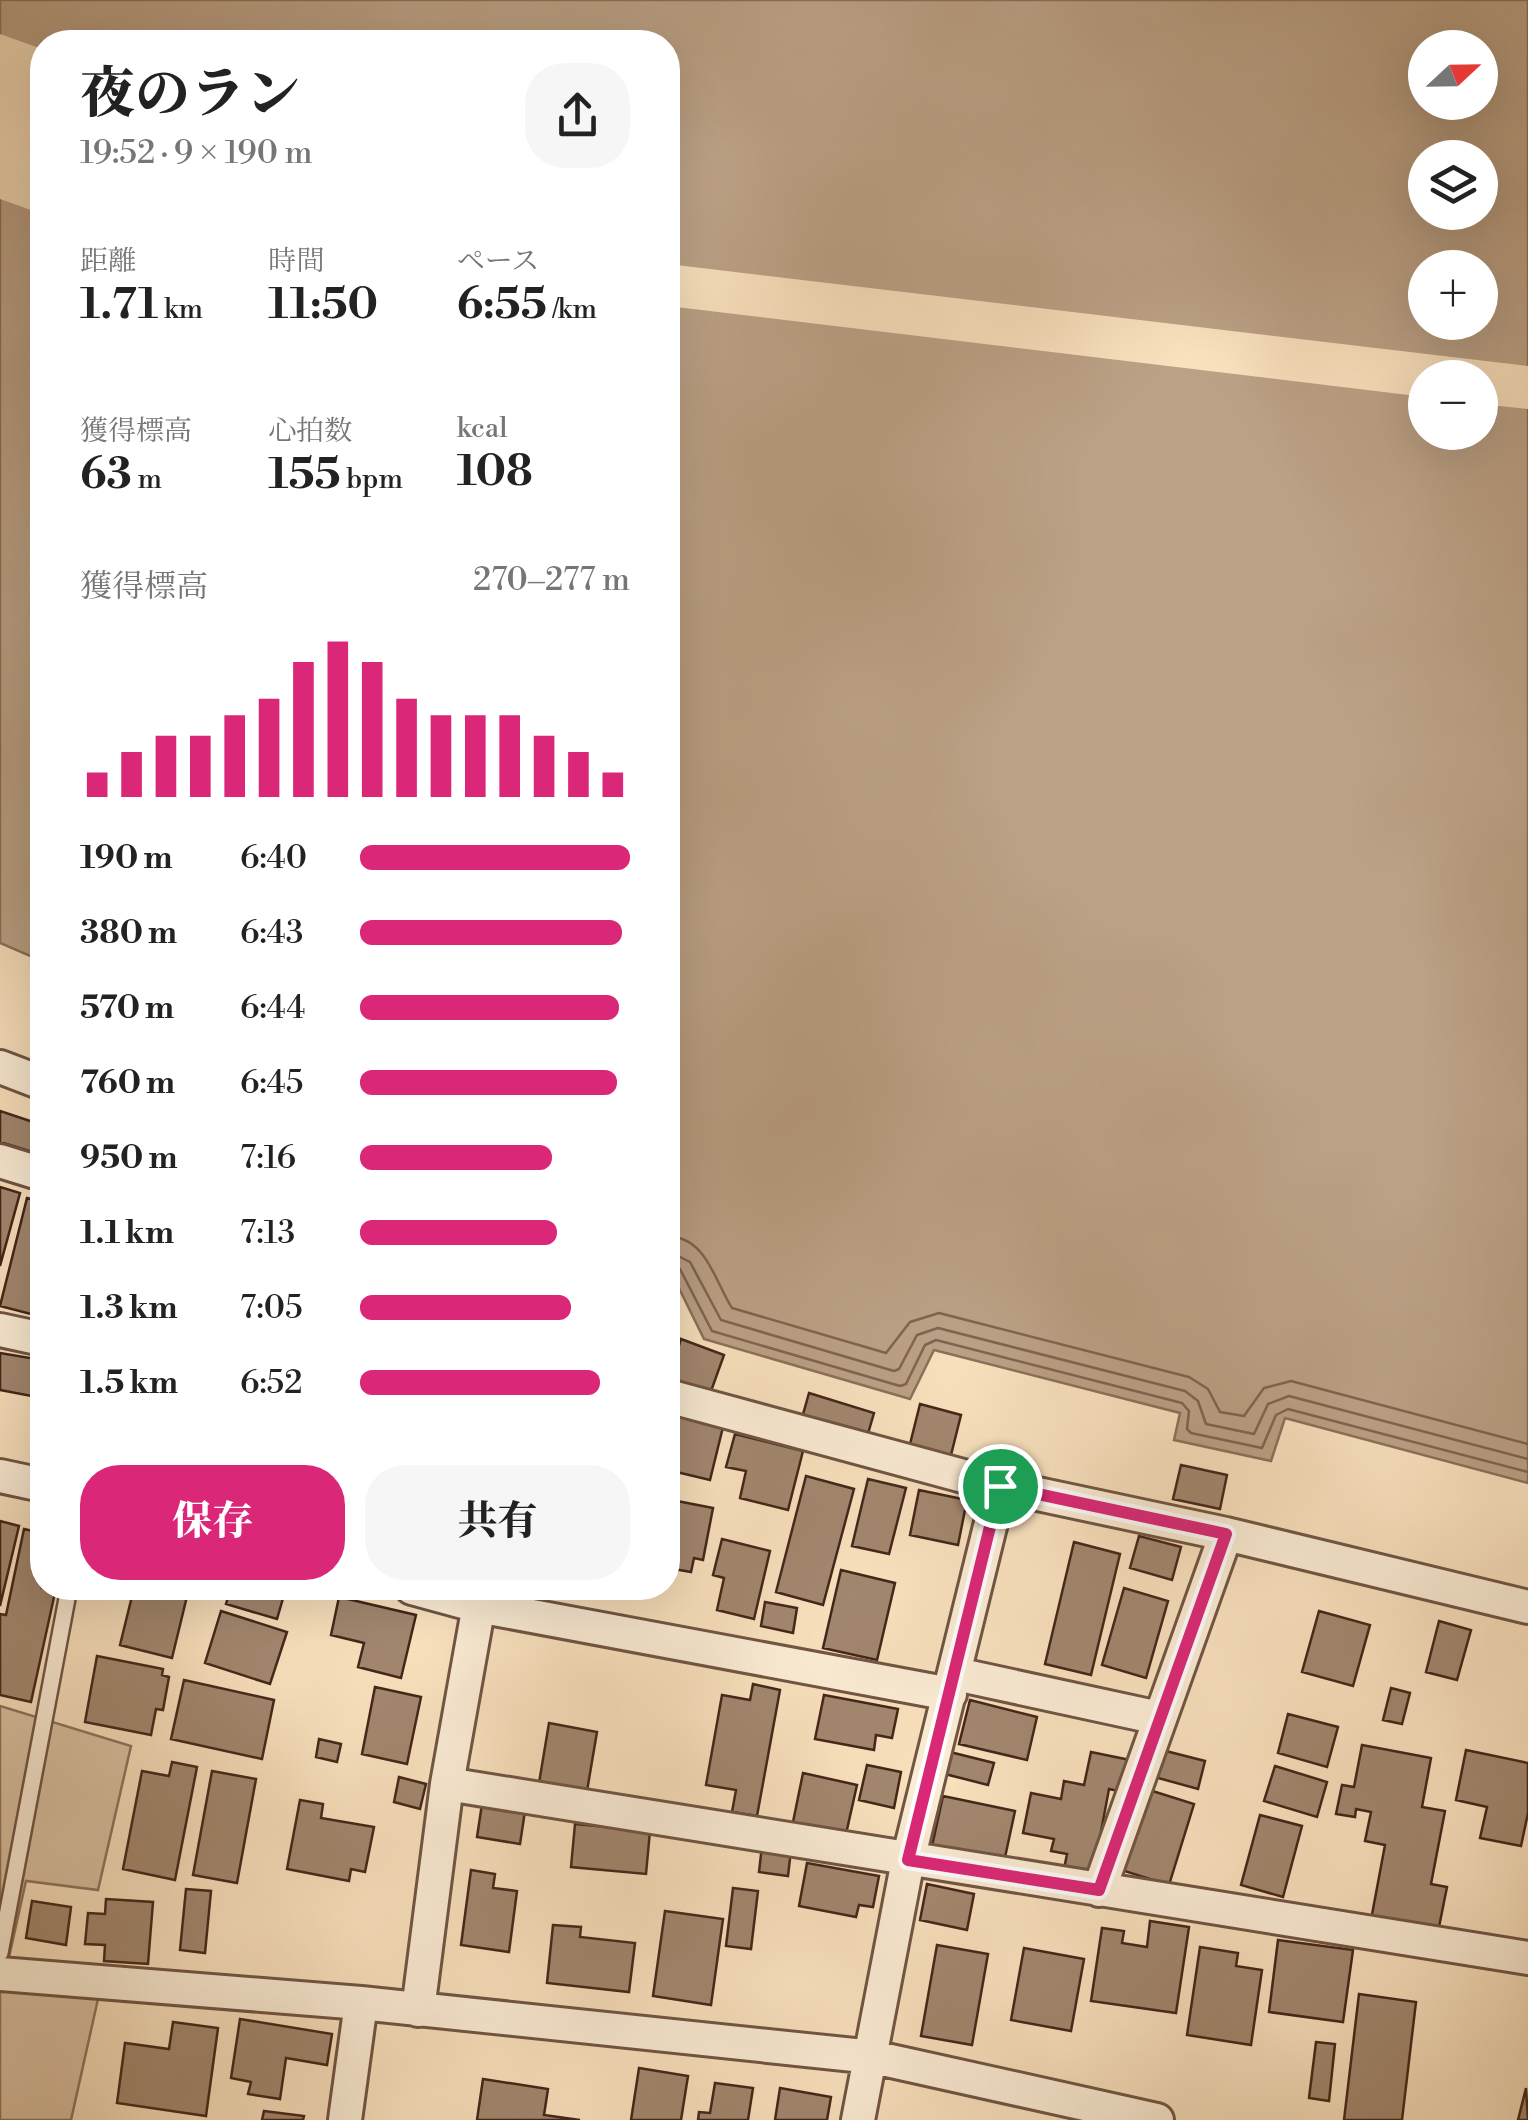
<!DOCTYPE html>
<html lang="ja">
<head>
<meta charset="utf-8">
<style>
  body { margin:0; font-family:"Libre Bodoni","Noto Serif JP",serif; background:#f6f6f6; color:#222; height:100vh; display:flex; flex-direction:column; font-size:38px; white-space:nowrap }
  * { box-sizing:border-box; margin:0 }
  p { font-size:32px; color:#767676 }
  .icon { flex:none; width:55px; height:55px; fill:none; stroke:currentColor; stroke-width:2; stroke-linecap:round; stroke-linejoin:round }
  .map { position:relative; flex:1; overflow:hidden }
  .sheet { position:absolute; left:30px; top:30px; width:650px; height:1570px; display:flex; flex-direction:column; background:#fff; border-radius:40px; box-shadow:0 10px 40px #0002 }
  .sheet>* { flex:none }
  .needle { width:65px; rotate:68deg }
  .buttons { position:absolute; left:1408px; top:30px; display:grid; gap:20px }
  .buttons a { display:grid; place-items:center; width:90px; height:90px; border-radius:50%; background:#fff; box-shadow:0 10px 40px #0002; font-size:50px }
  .pin { position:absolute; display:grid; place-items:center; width:85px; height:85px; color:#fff; margin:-42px; border:5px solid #fff; border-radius:50%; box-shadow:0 2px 10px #0007 }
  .round { display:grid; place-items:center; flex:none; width:105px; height:105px; border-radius:40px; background:#f6f6f6 }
  .overview { display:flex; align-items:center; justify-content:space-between; height:170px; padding:0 50px }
  h1 { font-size:55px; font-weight:800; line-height:75px }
  .figures { display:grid; grid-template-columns:repeat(3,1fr); gap:15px; height:170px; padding:10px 50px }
  .figures div { display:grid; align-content:center }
  .figures b { font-size:42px; font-weight:800 }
  .figures small { font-size:28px; font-weight:400 }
  .figures p { font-size:28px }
  .chart { height:280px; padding:20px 50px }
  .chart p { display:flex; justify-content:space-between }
  .chart svg { width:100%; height:180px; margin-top:10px; stroke:#db2777; stroke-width:6 }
  .primary-button { display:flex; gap:20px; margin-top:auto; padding:20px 50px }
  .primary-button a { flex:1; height:115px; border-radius:40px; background:#db2777; color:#fff; font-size:40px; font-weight:800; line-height:115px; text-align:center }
  .primary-button a+a { background:#f6f6f6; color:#222 }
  ul { padding:0 50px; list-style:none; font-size:32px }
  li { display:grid; grid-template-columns:160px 120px 1fr; align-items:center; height:75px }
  li i { height:25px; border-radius:12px; background:#db2777 }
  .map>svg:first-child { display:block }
  .green { fill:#dac1a2; stroke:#8f745e; stroke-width:2.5 }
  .water { fill:#bba186; stroke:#8b705b; stroke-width:2.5; fill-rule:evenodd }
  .pier { fill:#f9e1be }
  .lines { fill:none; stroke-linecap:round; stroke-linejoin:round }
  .shore { stroke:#806450; stroke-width:2.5 }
  .building { fill:#a2876f; stroke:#44261a; stroke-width:2.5 }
  .lane-casing { stroke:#715543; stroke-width:20 }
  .street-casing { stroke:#715543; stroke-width:38 }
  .lane { stroke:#fbecd5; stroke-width:15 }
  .street { stroke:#fbecd5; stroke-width:32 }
  .route-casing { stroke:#fff; stroke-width:20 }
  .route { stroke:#db2777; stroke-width:12 }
</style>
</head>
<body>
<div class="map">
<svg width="1528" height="2120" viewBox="0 0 1528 2120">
  <rect width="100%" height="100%" fill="#f9e1be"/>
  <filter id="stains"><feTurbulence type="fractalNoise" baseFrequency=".002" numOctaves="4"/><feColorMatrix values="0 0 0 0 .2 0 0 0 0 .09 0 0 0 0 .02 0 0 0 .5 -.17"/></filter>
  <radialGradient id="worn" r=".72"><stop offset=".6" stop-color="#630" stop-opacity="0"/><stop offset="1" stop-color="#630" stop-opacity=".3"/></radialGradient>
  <path class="green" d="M0,1706L131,1746L98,1890L26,1881L3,1984L98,1999L71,2120H0Z"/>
  <path class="water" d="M0,0H1528V1483L1285,1418L1271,1461L1174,1440L1180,1413L934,1350L910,1399L704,1339L668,1266V42H42V961L0,943ZM1425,48H1480V102H1425ZM1425,158H1480V212H1425ZM1425,268H1480V322H1425ZM1425,378H1480V432H1425Z"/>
  <path class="pier" d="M0,34L42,49V214L0,199Z
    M668,264L1528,366V409L1480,404V378H1425V397L668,306Z"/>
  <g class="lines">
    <path class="shore" d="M668,1236C707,1238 714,1280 732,1308L886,1353L910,1322L939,1313L1189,1377L1208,1389L1220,1412L1244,1416L1264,1388L1291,1381L1528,1444
      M668,1251L690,1262L721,1320L894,1371L899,1369L917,1335L938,1328L1185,1391L1198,1401L1206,1424L1254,1434L1268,1404L1289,1396L1528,1459
      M668,1264L680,1269L712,1331L900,1386L906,1384L925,1345L936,1340L1182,1403L1189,1411L1187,1429L1191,1433L1262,1448L1276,1415L1288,1409L1528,1472"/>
  </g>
  <path class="building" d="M0,1111L42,1125V1155L0,1142Z
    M0,1187L20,1193L0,1266Z
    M27,1198L42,1202V1317L0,1306Z
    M681,1339L724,1355L710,1394L668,1379Z
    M0,1353L42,1360V1398L0,1390Z
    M809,1393L874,1413L867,1437L802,1418Z
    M920,1404L961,1415L950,1459L909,1448Z
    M668,1413L723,1427L710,1480L668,1470Z
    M735,1434L803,1451L788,1510L740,1498L746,1471L726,1467Z
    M1181,1465L1227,1475L1220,1509L1173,1499Z
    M806,1476L854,1489L823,1605L776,1592Z
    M868,1479L906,1488L889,1554L852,1546Z
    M919,1490L967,1500L958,1545L910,1535Z
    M672,1500L713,1508L703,1560L694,1558L691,1572L668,1568Z
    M0,1521L19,1526L0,1606Z
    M24,1529L42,1533V1588H56L31,1702L0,1695V1614L6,1615Z
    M1139,1536L1181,1547L1172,1580L1130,1568Z
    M722,1539L770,1551L754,1619L717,1610L724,1578L713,1575Z
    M1074,1542L1120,1554L1091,1675L1045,1664Z
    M841,1570L895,1583L877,1660L823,1648Z
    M134,1588H189L172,1658L120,1645Z
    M231,1588H286L277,1619L226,1604Z
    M1124,1588L1168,1601L1146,1678L1102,1665Z
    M339,1597L416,1615L401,1678L358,1667L364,1643L331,1635Z
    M765,1602L797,1608L793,1633L761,1626Z
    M221,1611L287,1632L270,1684L205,1663Z
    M1319,1611L1370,1625L1353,1686L1302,1672Z
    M1439,1621L1471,1630L1457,1680L1426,1672Z
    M97,1656L163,1669L162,1675L169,1677L163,1710L156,1709L151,1735L85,1722Z
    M184,1680L274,1700L262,1759L171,1739Z
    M753,1684L780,1690L757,1816L732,1812L736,1790L706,1785L722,1695L750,1700Z
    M375,1687L421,1697L407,1764L362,1754Z
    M1391,1688L1410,1693L1402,1724L1383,1720Z
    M824,1695L898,1709L892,1738L876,1735L874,1750L815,1739Z
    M970,1700L1037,1717L1027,1760L959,1744Z
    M1288,1714L1338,1727L1327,1767L1278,1753Z
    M549,1723L597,1732L586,1797L538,1789Z
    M319,1739L341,1744L337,1762L316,1757Z
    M1362,1745L1431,1758L1422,1807L1445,1811L1431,1884L1447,1887L1438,1932L1371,1920L1385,1845L1365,1841L1371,1812L1356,1809L1355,1817L1336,1814L1342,1785L1354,1787Z
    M1158,1749L1205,1761L1198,1789L1151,1776Z
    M1466,1750L1528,1763V1813L1521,1846L1480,1838L1487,1807L1456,1800Z
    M950,1752L994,1763L988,1785L945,1774Z
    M1091,1752L1130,1760L1123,1792L1109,1789L1093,1874L1064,1869L1067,1854L1051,1851L1054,1839L1023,1833L1031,1793L1061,1799L1064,1781L1084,1785Z
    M172,1762L197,1767L175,1880L123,1869L142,1771L169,1776Z
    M867,1765L901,1772L894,1808L859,1800Z
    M1275,1766L1327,1782L1317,1817L1264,1801Z
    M212,1771L256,1779L237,1883L193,1875Z
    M803,1773L857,1785L846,1834L793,1822Z
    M399,1777L426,1784L420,1809L394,1802Z
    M1143,1788L1194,1804L1169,1885L1118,1869Z
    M943,1796L1015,1811L1004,1862L932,1846Z
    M300,1800L323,1804L321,1818L374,1827L365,1872L351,1869L349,1881L287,1869Z
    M482,1804L525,1811L520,1844L477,1837Z
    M1260,1815L1302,1826L1283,1897L1241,1885Z
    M575,1824L650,1831L646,1874L571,1867Z
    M762,1846L791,1850L788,1876L759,1872Z
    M807,1863L879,1876L873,1907L859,1905L856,1917L799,1906Z
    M471,1870L495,1874L493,1888L517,1891L509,1952L461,1945Z
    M927,1884L974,1894L967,1930L920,1920Z
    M733,1888L758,1891L751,1949L726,1946Z
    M186,1889L211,1891L205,1953L180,1950Z
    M106,1899L153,1902L148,1964L104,1961L105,1945L85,1944L88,1913L105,1914Z
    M32,1901L71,1907L66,1945L26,1938Z
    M665,1911L723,1919L711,2005L653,1996Z
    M1150,1921L1189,1927L1176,2013L1091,2001L1102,1928L1124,1931L1122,1943L1147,1947Z
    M553,1925L581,1927L580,1937L635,1943L629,1992L547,1983Z
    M1278,1940L1353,1950L1343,2022L1269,2012Z
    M937,1945L988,1954L972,2045L921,2036Z
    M1200,1947L1238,1953L1236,1966L1262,1970L1251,2045L1187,2035Z
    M1024,1948L1084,1959L1071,2031L1011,2020Z
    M1359,1994L1416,2002L1402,2120H1344Z
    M240,2019L332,2034L327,2065L286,2058L280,2099L248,2094L251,2082L231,2078Z
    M173,2022L218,2028L206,2116L117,2103L125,2043L169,2049Z
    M1316,2042L1335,2044L1329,2101L1309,2098Z
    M639,2068L688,2076L681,2120H631Z
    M483,2079L548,2089L544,2115L580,2120H477Z
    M715,2083L753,2088L748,2120H698L699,2112L710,2113Z
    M780,2088L831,2097L827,2120H775Z
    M1526,2088L1528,2120H1518Z
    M264,2111L304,2116L303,2120H262Z"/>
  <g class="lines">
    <defs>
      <path id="lane" d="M0,1953L69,1588"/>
      <path id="street" d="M0,1067L42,1083
        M0,1161L42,1174
        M0,1330L42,1339
        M668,1396L1000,1486L1226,1534L1528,1607
        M0,1476L42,1485
        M412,1588L478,1606L950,1694
        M956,1674L1159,1718
        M447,1784L1528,1958
        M1099,1890L1226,1534
        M0,1974L361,2003L873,2057L1157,2120
        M418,2010L447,1784L482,1588
        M345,2120L361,2003
        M858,2120L908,1860L1000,1486"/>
    </defs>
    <use href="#lane" class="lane-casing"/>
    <use href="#street" class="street-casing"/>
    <use href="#lane" class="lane"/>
    <use href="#street" class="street"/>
  </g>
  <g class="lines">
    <defs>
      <path id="route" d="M1000,1486L1226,1534L1099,1890L908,1860Z"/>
    </defs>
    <use href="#route" class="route-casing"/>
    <use href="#route" class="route"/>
  </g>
  <rect width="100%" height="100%" filter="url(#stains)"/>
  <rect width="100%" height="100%" fill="url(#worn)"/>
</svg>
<div class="buttons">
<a><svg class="needle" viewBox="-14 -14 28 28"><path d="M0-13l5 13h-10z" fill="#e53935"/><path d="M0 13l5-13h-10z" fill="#767676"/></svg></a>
<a><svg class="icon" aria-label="layers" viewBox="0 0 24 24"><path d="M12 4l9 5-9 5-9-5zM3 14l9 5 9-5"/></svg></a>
<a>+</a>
<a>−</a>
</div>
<div class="pin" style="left:1000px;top:1486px;background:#1e9e55"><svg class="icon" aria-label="arrive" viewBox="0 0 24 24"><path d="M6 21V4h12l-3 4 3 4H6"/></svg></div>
<section class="sheet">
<div class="overview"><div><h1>夜のラン</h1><p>19:52 · 9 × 190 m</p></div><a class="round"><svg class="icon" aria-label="share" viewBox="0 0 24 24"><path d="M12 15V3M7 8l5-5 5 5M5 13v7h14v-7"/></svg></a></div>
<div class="figures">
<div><p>距離</p><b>1.71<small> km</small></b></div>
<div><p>時間</p><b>11:50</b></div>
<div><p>ペース</p><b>6:55<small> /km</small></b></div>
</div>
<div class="figures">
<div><p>獲得標高</p><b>63<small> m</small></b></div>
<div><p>心拍数</p><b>155<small> bpm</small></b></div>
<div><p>kcal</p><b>108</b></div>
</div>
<div class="chart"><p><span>獲得標高</span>270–277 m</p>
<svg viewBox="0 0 160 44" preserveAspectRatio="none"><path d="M5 44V38M15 44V33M25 44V29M35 44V29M45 44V24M55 44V20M65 44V11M75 44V6M85 44V11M95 44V20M105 44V24M115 44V24M125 44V24M135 44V29M145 44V33M155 44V38"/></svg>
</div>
<ul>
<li><b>190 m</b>6:40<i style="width:100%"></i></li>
<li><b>380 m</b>6:43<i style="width:97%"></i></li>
<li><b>570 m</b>6:44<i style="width:96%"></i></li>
<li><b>760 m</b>6:45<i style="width:95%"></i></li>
<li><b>950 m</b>7:16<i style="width:71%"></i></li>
<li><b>1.1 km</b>7:13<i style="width:73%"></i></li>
<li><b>1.3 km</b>7:05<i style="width:78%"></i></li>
<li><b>1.5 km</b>6:52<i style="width:89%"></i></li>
</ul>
<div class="primary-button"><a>保存</a><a>共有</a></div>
</section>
</div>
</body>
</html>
